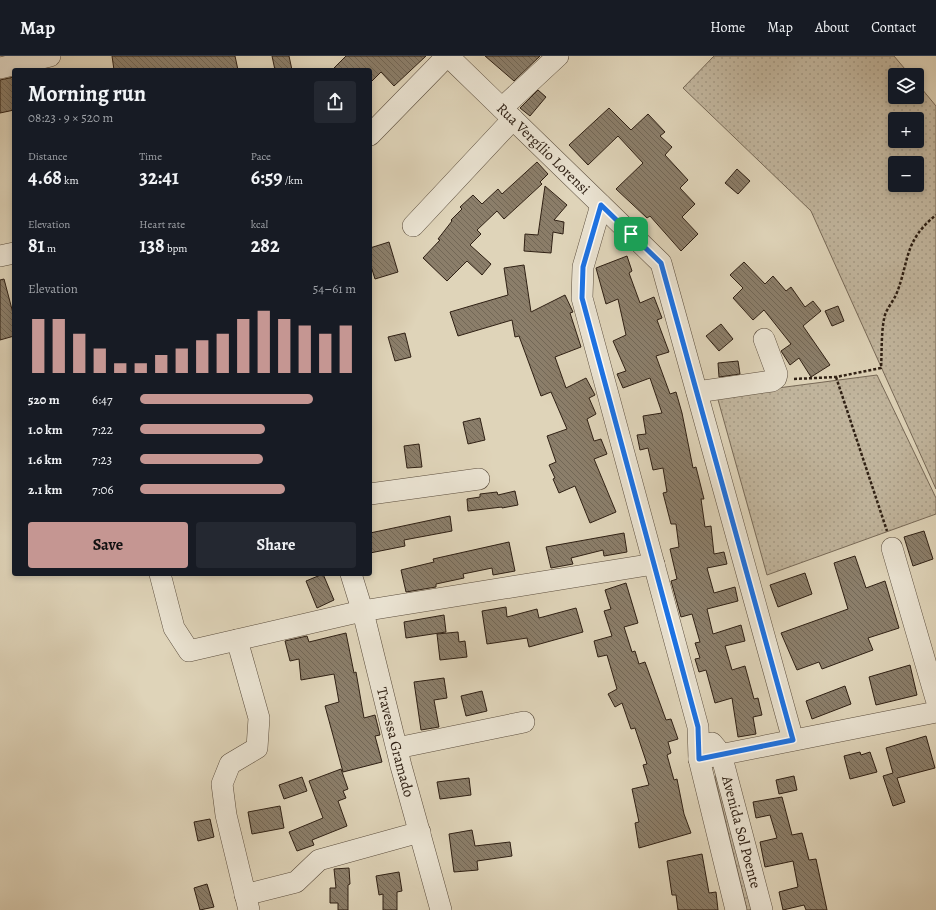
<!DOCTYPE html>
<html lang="en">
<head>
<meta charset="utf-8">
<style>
  body { margin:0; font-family:Alegreya,serif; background:#242831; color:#f1f3f6; height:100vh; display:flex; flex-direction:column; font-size:15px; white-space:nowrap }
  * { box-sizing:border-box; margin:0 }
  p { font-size:13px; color:#9ea1a6 }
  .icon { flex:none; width:22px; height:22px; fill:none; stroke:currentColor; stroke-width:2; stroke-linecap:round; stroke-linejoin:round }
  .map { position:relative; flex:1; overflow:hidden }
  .panel { position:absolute; left:12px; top:12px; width:360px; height:508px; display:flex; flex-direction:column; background:#171b24; border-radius:4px; box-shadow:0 2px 6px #0003 }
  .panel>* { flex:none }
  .fabs { position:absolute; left:888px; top:12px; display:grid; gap:8px }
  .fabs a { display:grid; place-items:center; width:36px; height:36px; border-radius:4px; background:#171b24; box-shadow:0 2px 6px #0003; font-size:20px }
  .pin { position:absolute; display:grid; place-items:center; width:34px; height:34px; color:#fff; margin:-17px; border-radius:8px; box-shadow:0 2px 6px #0006 }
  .round { display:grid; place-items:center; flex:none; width:42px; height:42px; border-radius:4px; background:#242831 }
  .summary { display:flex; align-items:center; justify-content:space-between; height:68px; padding:0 16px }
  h1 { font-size:22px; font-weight:700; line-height:30px }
  .figures { display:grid; grid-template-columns:repeat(3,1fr); gap:6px; height:68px; padding:4px 16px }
  .figures div { display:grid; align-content:center }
  .figures b { font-size:20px; font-weight:700 }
  .figures small { font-size:11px; font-weight:400 }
  .figures p { font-size:11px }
  .chart { height:112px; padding:8px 16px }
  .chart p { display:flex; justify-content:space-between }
  .chart svg { width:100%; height:72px; margin-top:4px; stroke:#c59692; stroke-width:6 }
  .cta { display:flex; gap:8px; margin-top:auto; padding:8px 16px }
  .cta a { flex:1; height:46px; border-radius:4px; background:#c59692; color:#111; font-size:16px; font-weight:700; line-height:46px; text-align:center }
  .cta a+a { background:#242831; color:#f1f3f6 }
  ul { padding:0 16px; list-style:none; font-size:13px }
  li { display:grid; grid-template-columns:64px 48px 1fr; align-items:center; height:30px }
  li i { height:10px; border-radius:5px; background:#c59692 }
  header { display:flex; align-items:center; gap:24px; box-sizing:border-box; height:56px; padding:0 20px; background:#171b24; border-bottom:1px solid #363941 }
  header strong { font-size:19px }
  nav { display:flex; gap:22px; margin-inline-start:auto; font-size:14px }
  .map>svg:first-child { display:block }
  .green { fill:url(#green-dots); stroke:#786a58; fill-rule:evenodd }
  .building { fill:url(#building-back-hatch); stroke:#2f2014 }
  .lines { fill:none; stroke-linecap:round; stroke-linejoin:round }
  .minor-casing { stroke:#5b4d3d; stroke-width:22 }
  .path { stroke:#2f2014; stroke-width:2.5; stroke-dasharray:3 2; stroke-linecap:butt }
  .minor { stroke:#eae3d2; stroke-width:21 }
  .route-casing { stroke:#fff; stroke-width:8 }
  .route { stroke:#1a73e8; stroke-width:5 }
  .labels { text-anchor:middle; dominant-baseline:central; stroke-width:3.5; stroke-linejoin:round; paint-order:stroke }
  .street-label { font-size:15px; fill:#2f2014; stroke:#eae3d2 }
</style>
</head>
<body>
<header>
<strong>Map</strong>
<nav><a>Home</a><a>Map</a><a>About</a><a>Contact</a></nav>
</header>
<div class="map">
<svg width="936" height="854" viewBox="0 0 936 854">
  <defs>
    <pattern id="green-dots" width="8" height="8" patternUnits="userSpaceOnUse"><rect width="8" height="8" fill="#c1b59d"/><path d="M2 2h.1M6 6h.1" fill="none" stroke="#a69b86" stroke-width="1.8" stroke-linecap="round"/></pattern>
    <pattern id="building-back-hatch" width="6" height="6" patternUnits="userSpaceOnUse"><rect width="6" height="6" fill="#8b7e6a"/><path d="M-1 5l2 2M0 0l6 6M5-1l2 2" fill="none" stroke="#726756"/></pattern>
  </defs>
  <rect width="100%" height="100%" fill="#dfd4b9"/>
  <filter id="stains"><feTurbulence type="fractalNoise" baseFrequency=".005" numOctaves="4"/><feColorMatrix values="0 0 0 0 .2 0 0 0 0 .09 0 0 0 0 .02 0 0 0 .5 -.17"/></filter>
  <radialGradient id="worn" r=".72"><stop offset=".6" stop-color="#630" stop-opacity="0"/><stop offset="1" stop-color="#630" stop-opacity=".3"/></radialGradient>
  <path class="green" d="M714,0H894L910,19H895V41H917V27L936,50V433L811,155L683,32ZM895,63H917V85H895ZM895,107H917V129H895Z
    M877,319L936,442V458L767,519L717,340Z
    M717,718L757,854H747L715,722Z"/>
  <path class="building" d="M112,0H235L238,14H114Z
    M272,0H289L292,14H275Z
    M346,0H426L394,30L381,16L370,27V14H332Z
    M485,0H540L514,25Z
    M14,21V54L0,57V24Z
    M538,34L546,41L530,60L520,52Z
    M609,52L631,74L648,58L665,76L660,80L672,91L665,99L688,124L680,132L695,148L682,161L698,178L681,195L650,160L647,162L616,133L643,107L618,80L588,109L569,89Z
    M537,106L548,118L540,126L542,128L504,163L497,155L477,174L481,178L470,189L491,208L482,219L467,205L447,225L423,202L440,184L438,183L452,165L451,164L462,153L460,151L473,139L482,148L498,133L502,138Z
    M737,113L750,125L738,138L725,127Z
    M545,130L567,149L554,164L564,166L563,178L553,176L551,197L524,195L525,178L538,179Z
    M389,186L398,216L375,223L370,207V192Z
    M627,200L632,215L629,217L640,247L654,241L662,262L657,264L669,296L656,300L670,338L676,336L682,357L693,412L696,411L704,443H701L705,471L711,470L714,498L724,496L727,508L707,512L714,537L735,531L738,545L707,553L713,578L741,569L745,585L725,590L732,614L745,610L754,643L758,642L762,659L753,661L756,678L738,681L732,642L715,647L706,614L699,616L695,603L700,602L695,587L700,586L692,558L681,561L671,525L677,523L670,493L679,491L676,468H671L663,437L667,436L663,412L653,414L648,392L640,394L637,379L646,378L643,360L662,357L650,322L623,332L617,318L626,315L613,285L626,279L618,243L606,248L596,212Z
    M744,206L765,228L773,220L786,235L791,231L805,251L813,245L821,255L803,270L830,309L811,321L799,302L790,309L781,295L791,288L764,254L753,264L733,242L743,232L730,219Z
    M524,209L531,256L565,239L573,256L570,257L581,291L555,301L566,332L586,322L595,339L589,342L596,358L587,363L594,385L601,383L607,398L594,403L616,456L590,467L575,430L559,437L553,423L555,422L549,409L556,406L547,380L567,373L551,336L541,340L519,280L515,281L512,264L458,280L450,256L508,239L504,212Z
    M4,223L14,261V280L0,284V224Z
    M838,250L844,265L832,270L825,255Z
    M721,268L733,283L719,295L706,280Z
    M405,277L411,301L395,305L388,281Z
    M738,305L740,318L719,321L718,307Z
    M480,362L485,384L468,388L463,366Z
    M419,388L422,411L407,412L404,390Z
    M515,435L518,449L502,452V451L468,455L467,443L480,441V438L497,436L498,439Z
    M450,460L452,475L404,484L405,490L370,497V477Z
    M924,475L933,503L913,510L904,481Z
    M624,477L627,496L604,500L603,494L571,502L573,508L551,512L546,491Z
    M509,486L515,515L493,519L492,512L463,518L464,522L436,528V531L406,536L401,514L434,506L433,503Z
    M855,500L866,532L885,525L899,572L868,582L873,594L822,613L819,606L797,614L781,577L848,553L834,507Z
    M805,517L812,538L778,551L770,529Z
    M323,518L334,544L317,552L306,525Z
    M626,527L638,567L624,571L632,596L635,595L639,608L645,606L666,664L671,663L678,683L668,686L671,697L667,699L674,724L677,723L684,758L691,777L639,792L635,767L639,766L632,733L649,729L643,709L647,708L635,672L631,673L622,647L615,651L608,638L617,633L607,599L598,601L594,585L612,580L604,555L611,553L605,534Z
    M506,551L507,561L537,553L539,562L576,552L583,576L529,591L527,582L487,588L482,555Z
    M444,559L446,576L406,582L404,566Z
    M458,576L459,586L465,585L467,601L440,604L437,578Z
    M346,577L354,617L356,616L364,662L375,659L380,679L375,680L382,706L343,716L325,650L339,646L334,618L301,624L299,603L290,605L285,585L307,580L309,586Z
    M910,609L917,639L876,649L869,621Z
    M444,622L447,642L434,644L439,671L421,674L414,626Z
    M845,630L851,648L812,663L806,645Z
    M482,635L487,655L466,660L461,640Z
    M926,680L935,712L897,722L905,746L893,750L883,720L893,717L886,692Z
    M860,696L861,699L870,696L877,716L850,723L844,700Z
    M341,713L348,733L343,735L346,742L338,745L347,770L312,784L314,789L297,795L289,776L323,762L309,725Z
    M794,720L797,734L779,738L776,724Z
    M302,721L307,735L284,743L279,729Z
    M469,722L471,739L440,743L437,726Z
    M782,741L792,779L802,777L809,804L816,803L827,854H806L804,849L783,854L779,836L798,831L793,805L765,811L760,786L777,782L770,759L756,762L753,746Z
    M280,750L284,772L252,778L248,756Z
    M210,763L214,781L198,785L194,766Z
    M472,774L475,790L510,786L512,800L477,805L478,814L454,816L449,778Z
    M702,798L709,837L716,836L718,854H678L676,839H672L667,805Z
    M349,812L350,828L348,829V854H338V847H330V832H336L334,813Z
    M399,816L402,835L397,836V854H383V838L379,839L376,820Z
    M207,828L214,851L200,854L194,832Z"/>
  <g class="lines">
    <defs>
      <g id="minor">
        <path id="s1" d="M448,0L661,207L793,684"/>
        <path d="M0,12L50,0"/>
        <path d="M502,52L558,0"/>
        <path d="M370,79L447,0"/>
        <path d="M601,149L583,211L582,242L698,671L699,703L736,854"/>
        <path d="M413,170L513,63"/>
        <path d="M0,200L14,197"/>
        <path d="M697,336L772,325L776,322L777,318L764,283"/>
        <path d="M370,438L479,423"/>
        <path d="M892,492L936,643"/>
        <path d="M160,518L174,572L189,595L362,555L654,508"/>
        <path id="s2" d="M351,518L364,560L401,710L441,854"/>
        <path d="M237,584L259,662L257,692L230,708L222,728L226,759L249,854"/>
        <path id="s3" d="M712,687L721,698L762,854"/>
        <path d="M397,692L524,666"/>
        <path d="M699,703L936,656"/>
        <path d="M245,839L296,826L319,804L420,776"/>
      </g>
    </defs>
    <use href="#minor" class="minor-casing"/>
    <path class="path" d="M836,321L887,475
      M794,323L836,321L881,312C882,296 881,279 884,263C885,255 892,247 896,239C910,204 903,186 936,159"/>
    <use href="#minor" class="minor"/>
  </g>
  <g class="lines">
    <defs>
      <path id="route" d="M601,149L661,207L793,684L699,703L698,671L582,242L583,211Z"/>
    </defs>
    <use href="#route" class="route-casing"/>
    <use href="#route" class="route"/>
  </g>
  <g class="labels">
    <g class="street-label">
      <text stroke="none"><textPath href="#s1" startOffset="133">Rua Vergílio Lorensi</textPath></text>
      <text stroke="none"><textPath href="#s2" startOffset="174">Travessa Gramado</textPath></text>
      <text stroke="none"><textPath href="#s3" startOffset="95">Avenida Sol Poente</textPath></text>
    </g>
  </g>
  <rect width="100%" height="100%" filter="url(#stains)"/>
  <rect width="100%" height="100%" fill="url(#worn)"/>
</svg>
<div class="fabs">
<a><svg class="icon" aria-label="layers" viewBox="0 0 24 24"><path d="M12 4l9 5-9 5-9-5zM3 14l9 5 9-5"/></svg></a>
<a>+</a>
<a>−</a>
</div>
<div class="pin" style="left:631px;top:178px;background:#1e9e55"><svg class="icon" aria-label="arrive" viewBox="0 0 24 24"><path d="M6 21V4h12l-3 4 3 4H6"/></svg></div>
<section class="panel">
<div class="summary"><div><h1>Morning run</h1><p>08:23 · 9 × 520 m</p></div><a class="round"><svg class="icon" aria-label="share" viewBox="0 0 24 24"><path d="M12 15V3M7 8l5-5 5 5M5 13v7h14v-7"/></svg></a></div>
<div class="figures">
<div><p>Distance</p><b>4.68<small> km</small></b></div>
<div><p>Time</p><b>32:41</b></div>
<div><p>Pace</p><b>6:59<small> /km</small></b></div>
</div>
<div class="figures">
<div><p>Elevation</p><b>81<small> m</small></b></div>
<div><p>Heart rate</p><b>138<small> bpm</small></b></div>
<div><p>kcal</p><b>282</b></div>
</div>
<div class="chart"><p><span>Elevation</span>54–61 m</p>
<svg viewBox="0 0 160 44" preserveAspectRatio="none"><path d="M5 44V11M15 44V11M25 44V20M35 44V29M45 44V38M55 44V38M65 44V33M75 44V29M85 44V24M95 44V20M105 44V11M115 44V6M125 44V11M135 44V15M145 44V20M155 44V15"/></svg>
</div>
<ul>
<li><b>520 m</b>6:47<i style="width:80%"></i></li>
<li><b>1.0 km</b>7:22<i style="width:58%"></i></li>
<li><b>1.6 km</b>7:23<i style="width:57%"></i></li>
<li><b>2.1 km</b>7:06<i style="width:67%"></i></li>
</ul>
<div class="cta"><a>Save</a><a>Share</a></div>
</section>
</div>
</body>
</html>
